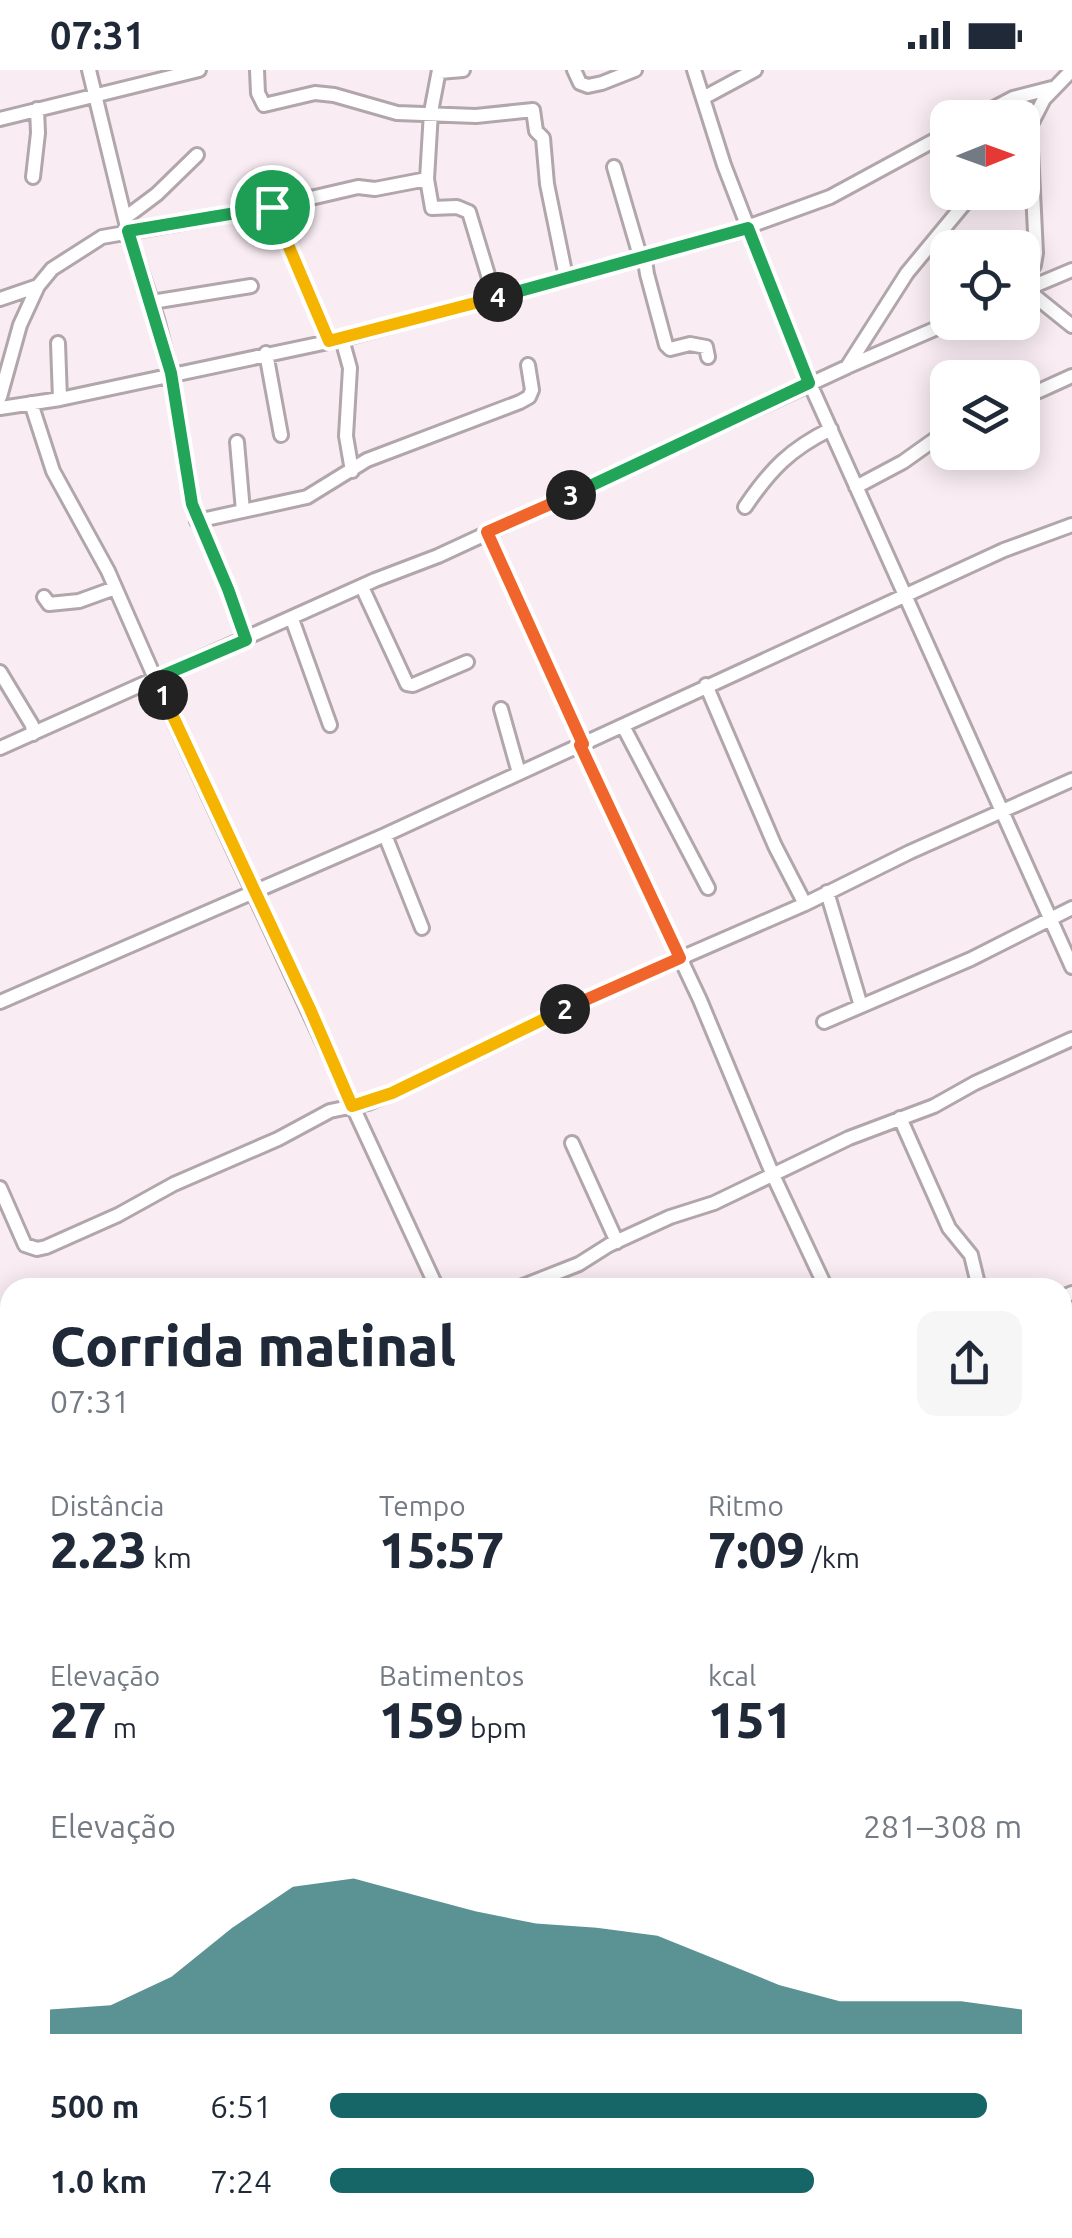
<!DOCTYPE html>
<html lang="pt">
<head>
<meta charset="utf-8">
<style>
  body { margin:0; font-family:Ubuntu,sans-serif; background:#f6f6f7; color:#1f2937; height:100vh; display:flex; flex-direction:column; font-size:38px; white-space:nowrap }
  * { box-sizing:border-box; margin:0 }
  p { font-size:32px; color:#747a83 }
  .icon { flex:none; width:55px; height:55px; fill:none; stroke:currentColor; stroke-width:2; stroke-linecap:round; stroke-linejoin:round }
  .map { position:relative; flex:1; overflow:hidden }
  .details { position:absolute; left:0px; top:1208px; width:1072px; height:962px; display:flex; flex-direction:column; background:#fff; border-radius:30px 30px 0 0; box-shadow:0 5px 25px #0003 }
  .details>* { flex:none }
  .needle { width:65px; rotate:89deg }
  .fabs { position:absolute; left:930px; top:30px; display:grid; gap:20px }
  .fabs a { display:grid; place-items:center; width:110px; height:110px; border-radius:20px; background:#fff; box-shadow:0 5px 25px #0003; font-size:50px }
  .pin { position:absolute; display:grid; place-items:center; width:85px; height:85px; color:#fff; margin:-42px; border:5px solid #fff; border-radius:50%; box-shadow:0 2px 10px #0007 }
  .km { position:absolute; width:50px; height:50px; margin:-25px; border-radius:50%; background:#222; color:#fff; font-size:28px; line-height:50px; text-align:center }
  .round { display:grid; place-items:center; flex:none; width:105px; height:105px; border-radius:20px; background:#f6f6f7 }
  .summary { display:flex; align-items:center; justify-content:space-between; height:170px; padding:0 50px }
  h1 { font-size:55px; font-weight:800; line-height:75px }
  .figures { display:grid; grid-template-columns:repeat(3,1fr); gap:15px; height:170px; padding:10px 50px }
  .figures div { display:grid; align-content:center }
  .figures b { font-size:50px; font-weight:800 }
  .figures small { font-size:28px; font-weight:400 }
  .figures p { font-size:28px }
  .chart { height:280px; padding:20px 50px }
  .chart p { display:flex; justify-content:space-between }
  .chart svg { width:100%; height:180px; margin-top:10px; fill:#176667; opacity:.7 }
  ul { padding:0 50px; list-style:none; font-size:32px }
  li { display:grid; grid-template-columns:160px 120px 1fr; align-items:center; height:75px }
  li i { height:25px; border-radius:12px; background:#176667 }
  .status { display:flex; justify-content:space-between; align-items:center; height:70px; padding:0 50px; background:#fff; direction:ltr }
  .status svg { height:28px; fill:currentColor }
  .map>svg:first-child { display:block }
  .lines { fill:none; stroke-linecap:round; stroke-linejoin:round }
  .river { stroke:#da98ba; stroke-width:18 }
  .minor-casing { stroke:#b1a6ab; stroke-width:18 }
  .minor { stroke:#fff; stroke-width:12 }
  .split-1-casing { stroke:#fff; stroke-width:20 }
  .split-2-casing { stroke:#fff; stroke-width:20 }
  .split-3-casing { stroke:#fff; stroke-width:20 }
  .split-4-casing { stroke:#fff; stroke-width:20 }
  .split-5-casing { stroke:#fff; stroke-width:20 }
  .split-1 { stroke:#22a559; stroke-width:12 }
  .split-2 { stroke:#f5b400; stroke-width:12 }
  .split-3 { stroke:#f0652b; stroke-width:12 }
  .split-4 { stroke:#22a559; stroke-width:12 }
  .split-5 { stroke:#f5b400; stroke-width:12 }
</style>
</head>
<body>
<div class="status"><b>07:31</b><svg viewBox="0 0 49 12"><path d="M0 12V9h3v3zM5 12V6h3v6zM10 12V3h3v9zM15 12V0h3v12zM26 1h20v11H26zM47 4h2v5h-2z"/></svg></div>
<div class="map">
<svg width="1072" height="2168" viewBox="0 0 1072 2168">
  <rect width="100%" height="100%" fill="#f9edf3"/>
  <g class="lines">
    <path class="river" d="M0,1269L10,1275
      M948,2160L951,2168"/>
    <defs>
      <path id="minor" d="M89,0L128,161L157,249L171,303L192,435L228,519L246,570
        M257,0L258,23L264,35L315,23L334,25L397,43L476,46L533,40L536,61L543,68L547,114L566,207
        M574,0L580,13L588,16L602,13L635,0
        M694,0L724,95L798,287L1072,897
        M439,2L463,0
        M703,28L755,0
        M975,48L1013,28L1052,18
        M0,49L199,0
        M1030,60L1036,183L1034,195L1025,210L1026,219L1072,256
        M1025,66L1044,29L1072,0
        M614,97L640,186
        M33,107L38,63L37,39
        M427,109L431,42L439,0
        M272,137L329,271
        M125,148L157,124L197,85
        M747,157L830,127L948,63
        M644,184L647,204L666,275L670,279L690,274L706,277L708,287
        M1022,221L1072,200
        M0,229L38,216
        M152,232L251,216
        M342,269L350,298L346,366L352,401
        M58,273L60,329
        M266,283L281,365
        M849,296L951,252
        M1022,323L1039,321L1072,306
        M0,327L20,255L38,216L52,199L102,167L272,137L358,117L375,119L427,109L432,138L457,137L469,142L495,228
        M31,333L53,401L108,501L168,638L437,1218
        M0,338L60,329L342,269L748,159
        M237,372L243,441
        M856,417L903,392L948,360
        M745,437C770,400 790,379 831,359
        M197,451L307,427L367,390L520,332L529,327L532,320L528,295
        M487,462L583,674
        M362,517L407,614L413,615L467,592
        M44,527L49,534L79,531L115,518
        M292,549L330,655
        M0,602L32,655L33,664
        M706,615L775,776L805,834
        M501,639L519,703
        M623,656L708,818
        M580,675L700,930L772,1103L826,1218
        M0,678L375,510L438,486L847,297L907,203L974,122
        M385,765L422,858
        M827,822L861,936
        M0,932L385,765L1004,480L1072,455
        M824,952L971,889L1072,838
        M900,1048L949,1158L971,1185L979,1218
        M572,1073L617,1172
        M0,1118L25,1175L37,1179L46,1177L118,1145L174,1114L278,1069L330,1041L368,1033L392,1023L598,924L805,834L910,782L1072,710
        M518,1218L579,1194L609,1175L670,1147L714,1133L849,1068L934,1036L975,1013L1072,969
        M1062,1227L1072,1223
        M0,1448L10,1444
        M1062,1488L1072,1484
        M0,1712L10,1707
        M1062,1741L1072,1737
        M1062,1947L1072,1964
        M0,1968L10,1964
        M1062,2002L1072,1997
        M35,2160L38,2168
        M381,2160L385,2168
        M799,2160L803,2168
        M129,2168L146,2160
        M708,2168L724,2160"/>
    </defs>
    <use href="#minor" class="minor-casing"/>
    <use href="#minor" class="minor"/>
  </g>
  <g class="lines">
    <defs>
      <path id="split-1" d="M163,625L157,608L246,570L228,519L192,434L171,303L128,161L272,137"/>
      <path id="split-2" d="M163,625L310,939L352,1036L392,1023L565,939"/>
      <path id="split-3" d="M565,939L680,888L580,675L583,674L487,462L571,425"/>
      <path id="split-4" d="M498,227L748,158L809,313L571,425"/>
      <path id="split-5" d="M272,137L329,271L498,227"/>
    </defs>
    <use href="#split-1" class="split-1-casing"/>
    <use href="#split-2" class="split-2-casing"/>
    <use href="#split-3" class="split-3-casing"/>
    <use href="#split-4" class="split-4-casing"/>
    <use href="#split-5" class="split-5-casing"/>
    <use href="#split-1" class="split-1"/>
    <use href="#split-2" class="split-2"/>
    <use href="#split-3" class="split-3"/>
    <use href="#split-4" class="split-4"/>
    <use href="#split-5" class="split-5"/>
  </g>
</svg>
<div class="fabs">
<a><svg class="needle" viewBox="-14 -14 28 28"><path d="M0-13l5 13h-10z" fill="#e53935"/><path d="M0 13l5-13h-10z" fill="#747a83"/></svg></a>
<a><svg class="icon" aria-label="locate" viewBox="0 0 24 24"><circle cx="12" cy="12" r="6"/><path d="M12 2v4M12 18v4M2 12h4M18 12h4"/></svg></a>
<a><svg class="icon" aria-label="layers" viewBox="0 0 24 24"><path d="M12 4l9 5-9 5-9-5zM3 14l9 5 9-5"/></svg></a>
</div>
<div class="pin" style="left:272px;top:137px;background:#1e9e55"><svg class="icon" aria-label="arrive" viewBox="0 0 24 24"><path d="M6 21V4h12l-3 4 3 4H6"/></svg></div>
<b class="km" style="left:163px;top:625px">1</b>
<b class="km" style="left:565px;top:939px">2</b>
<b class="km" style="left:571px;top:425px">3</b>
<b class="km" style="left:498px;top:227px">4</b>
<section class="details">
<div class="summary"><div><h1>Corrida matinal</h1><p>07:31</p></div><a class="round"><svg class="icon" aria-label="share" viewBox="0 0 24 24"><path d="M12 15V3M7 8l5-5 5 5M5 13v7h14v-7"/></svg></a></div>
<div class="figures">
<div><p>Distância</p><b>2.23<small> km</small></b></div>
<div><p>Tempo</p><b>15:57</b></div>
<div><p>Ritmo</p><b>7:09<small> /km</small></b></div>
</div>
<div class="figures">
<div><p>Elevação</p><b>27<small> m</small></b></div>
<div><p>Batimentos</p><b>159<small> bpm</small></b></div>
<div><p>kcal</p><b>151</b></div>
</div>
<div class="chart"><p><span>Elevação</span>281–308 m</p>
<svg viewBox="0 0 160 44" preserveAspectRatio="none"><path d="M0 44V38L10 37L20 30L30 18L40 8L50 6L60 10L70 14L80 17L90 18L100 20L110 26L120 32L130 36L140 36L150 36L160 38V44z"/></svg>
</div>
<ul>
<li><b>500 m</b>6:51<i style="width:95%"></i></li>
<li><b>1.0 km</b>7:24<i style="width:70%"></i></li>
</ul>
</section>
</div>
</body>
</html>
